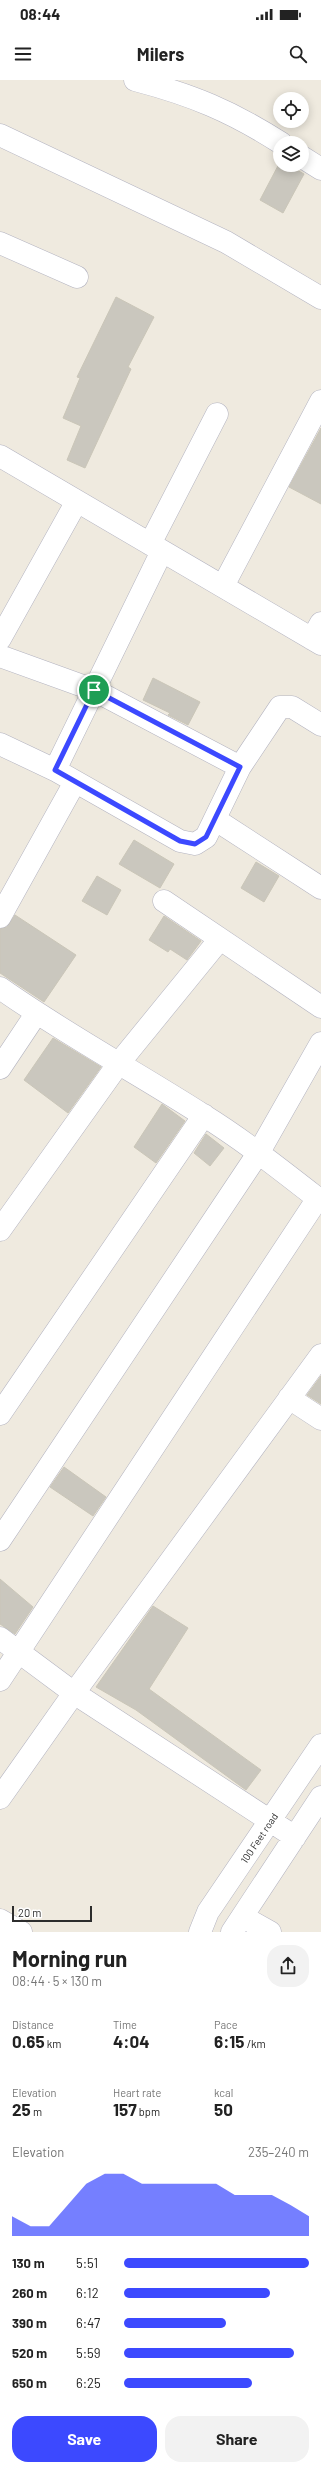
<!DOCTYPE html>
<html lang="en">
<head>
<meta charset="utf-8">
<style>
  body { margin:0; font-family:Barlow,sans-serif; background:#f2f2f2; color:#222; height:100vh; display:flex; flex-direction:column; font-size:15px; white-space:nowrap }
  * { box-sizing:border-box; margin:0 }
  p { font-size:13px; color:#767676 }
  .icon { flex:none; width:22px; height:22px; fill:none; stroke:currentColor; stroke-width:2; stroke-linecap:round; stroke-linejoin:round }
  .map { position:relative; height:1852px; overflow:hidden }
  .drawer { display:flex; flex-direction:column; background:#fff; flex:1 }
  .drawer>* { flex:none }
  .fabs { position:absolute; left:273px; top:12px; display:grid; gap:8px }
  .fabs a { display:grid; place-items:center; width:36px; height:36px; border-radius:50%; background:#fff; box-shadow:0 2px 10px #0003; font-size:20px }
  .scale { position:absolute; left:12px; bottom:10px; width:80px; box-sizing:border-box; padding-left:4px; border:2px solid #2d2d2d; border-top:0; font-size:11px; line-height:14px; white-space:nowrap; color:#2d2d2d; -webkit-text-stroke:3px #fff; paint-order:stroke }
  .pin { position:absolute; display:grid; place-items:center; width:34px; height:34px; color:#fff; margin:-17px; border:2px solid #fff; border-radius:50%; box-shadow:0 1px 4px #0007 }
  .round { display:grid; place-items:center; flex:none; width:42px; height:42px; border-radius:16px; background:#f2f2f2 }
  .headline { display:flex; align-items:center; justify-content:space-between; height:68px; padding:0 12px }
  h1 { font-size:22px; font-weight:700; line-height:30px }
  .metrics { display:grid; grid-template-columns:repeat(3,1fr); gap:6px; height:68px; padding:4px 12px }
  .metrics div { display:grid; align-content:center }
  .metrics b { font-size:17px; font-weight:700 }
  .metrics small { font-size:11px; font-weight:400 }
  .metrics p { font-size:11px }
  .chart { height:112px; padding:8px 12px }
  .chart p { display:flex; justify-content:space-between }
  .chart svg { width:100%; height:72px; margin-top:4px; fill:#3c49ff; opacity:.7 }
  .button { display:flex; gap:8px; margin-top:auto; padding:8px 12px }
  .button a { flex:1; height:46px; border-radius:16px; background:#3c49ff; color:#fff; font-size:16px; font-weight:700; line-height:46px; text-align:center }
  .button a+a { background:#f2f2f2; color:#222 }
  ul { padding:0 12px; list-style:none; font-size:13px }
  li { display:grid; grid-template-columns:64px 48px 1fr; align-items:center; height:30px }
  li i { height:10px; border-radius:5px; background:#3c49ff }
  .status { display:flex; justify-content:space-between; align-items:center; height:28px; padding:0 20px; background:#fff; direction:ltr }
  .status svg { height:11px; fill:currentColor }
  header { display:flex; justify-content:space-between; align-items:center; height:52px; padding:0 12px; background:#fff; font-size:18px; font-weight:700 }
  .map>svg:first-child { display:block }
  .building { fill:#cac7be; stroke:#cac6b8 }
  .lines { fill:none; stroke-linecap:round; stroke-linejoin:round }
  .minor-casing { stroke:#b3b3c0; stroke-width:23 }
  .minor { stroke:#fff; stroke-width:22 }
  .route-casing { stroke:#fff; stroke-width:8 }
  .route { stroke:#3c49ff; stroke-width:5 }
  .labels { text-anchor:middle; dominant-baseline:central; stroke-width:3; stroke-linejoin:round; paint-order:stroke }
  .street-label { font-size:10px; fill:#2d2d2d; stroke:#fff }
</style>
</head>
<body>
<div class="status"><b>08:44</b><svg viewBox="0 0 49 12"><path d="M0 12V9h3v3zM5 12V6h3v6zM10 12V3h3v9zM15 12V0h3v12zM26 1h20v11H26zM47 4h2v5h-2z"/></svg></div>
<header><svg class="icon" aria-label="menu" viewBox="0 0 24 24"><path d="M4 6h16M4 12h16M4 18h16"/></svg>Milers<svg class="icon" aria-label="search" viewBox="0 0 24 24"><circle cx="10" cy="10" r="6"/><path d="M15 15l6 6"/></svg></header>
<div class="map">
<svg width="321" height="1852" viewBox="0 0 321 1852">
  <rect width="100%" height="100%" fill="#efeadf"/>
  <path class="building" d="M280,82V85H288L304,94L283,133L260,120Z
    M116,217L154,237L128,287L131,289L85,388L67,380L81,346L63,338L80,298L77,297Z
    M321,348V424L289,407Z
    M153,598L200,622L188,645L168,635L170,633L143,620Z
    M134,760L174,784L160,808L119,784Z
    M256,782L279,796L264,822L241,808Z
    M97,796L121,810L107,835L82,821Z
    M15,835L76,875L44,922L0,893V849L7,847Z
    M164,836L201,861L187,880L170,869L168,872L149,860Z
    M53,958L101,987L68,1033L24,1000Z
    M162,1024L185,1041L156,1083L134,1067Z
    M206,1054L224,1068L210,1086L194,1073Z
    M321,1296V1324L307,1315Z
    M64,1387L106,1417L93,1436L50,1407Z
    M0,1499L33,1527L15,1554L0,1544Z
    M153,1526L188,1548L149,1609L261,1690L246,1710L136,1630L96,1607Z"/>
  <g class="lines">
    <defs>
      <path id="minor" d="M135,0C192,15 231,31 281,63
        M0,55L226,162L321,218
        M302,77L321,89
        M0,163L77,197
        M0,376L321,564
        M150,464L217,334
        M223,506L321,321
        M0,559L77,421
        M312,559L321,543
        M0,576L94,610L240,687
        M0,664L55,690L180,761L195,764L206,757L240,687L280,627H292L321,645
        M55,690L162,471
        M216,740L321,808
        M164,821L321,927
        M0,837L75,702
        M0,908C65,954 136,992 203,1035C245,1061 282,1091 321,1121
        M0,988L36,934
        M0,1150L119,983L220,859
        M289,1318L321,1339
        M0,1334L204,1035
        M0,1460L259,1072L321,963
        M0,1558L74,1613L295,1757
        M0,1600L318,1118
        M0,1718L74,1613L321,1275
        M243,1837L270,1852
        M0,1840L21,1852
        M200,1852L208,1832L321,1665
        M232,1852L321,1717"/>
    </defs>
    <use href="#minor" class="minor-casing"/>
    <use href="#minor" class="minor"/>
  </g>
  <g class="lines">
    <defs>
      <path id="route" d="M94,610L240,687L206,757L195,764L180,761L55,690Z"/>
    </defs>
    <use href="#route" class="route-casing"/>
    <use href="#route" class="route"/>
  </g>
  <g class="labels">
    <g class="street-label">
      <text transform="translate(259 1758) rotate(-56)">100 Feet road</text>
    </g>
  </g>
</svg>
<div class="fabs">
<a><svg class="icon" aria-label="locate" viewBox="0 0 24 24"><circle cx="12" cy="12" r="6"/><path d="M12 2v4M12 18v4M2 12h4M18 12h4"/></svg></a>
<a><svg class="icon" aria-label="layers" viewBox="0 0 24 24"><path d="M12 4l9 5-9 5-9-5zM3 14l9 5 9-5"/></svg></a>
</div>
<div class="scale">20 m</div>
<div class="pin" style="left:94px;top:610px;background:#1e9e55"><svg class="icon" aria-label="arrive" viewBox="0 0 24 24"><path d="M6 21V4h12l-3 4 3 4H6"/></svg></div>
</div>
<section class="drawer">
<div class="headline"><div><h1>Morning run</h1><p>08:44 · 5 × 130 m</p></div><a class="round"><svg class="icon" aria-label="share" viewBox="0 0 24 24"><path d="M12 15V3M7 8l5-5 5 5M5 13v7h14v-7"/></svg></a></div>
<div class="metrics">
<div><p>Distance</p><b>0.65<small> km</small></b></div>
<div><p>Time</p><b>4:04</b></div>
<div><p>Pace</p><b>6:15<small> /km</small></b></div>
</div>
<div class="metrics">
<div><p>Elevation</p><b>25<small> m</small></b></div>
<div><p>Heart rate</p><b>157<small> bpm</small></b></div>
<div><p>kcal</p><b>50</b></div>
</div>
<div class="chart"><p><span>Elevation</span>235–240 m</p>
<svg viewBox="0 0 160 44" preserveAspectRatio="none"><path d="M0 44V32L10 38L20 38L30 25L40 12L50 6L60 6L70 12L80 12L90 12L100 12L110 12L120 19L130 19L140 19L150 25L160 32V44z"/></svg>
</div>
<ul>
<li><b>130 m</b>5:51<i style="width:100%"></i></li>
<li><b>260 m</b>6:12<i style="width:79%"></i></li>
<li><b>390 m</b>6:47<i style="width:55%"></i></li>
<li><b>520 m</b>5:59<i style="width:92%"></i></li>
<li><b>650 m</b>6:25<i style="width:69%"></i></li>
</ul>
<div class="button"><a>Save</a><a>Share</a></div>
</section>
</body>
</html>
